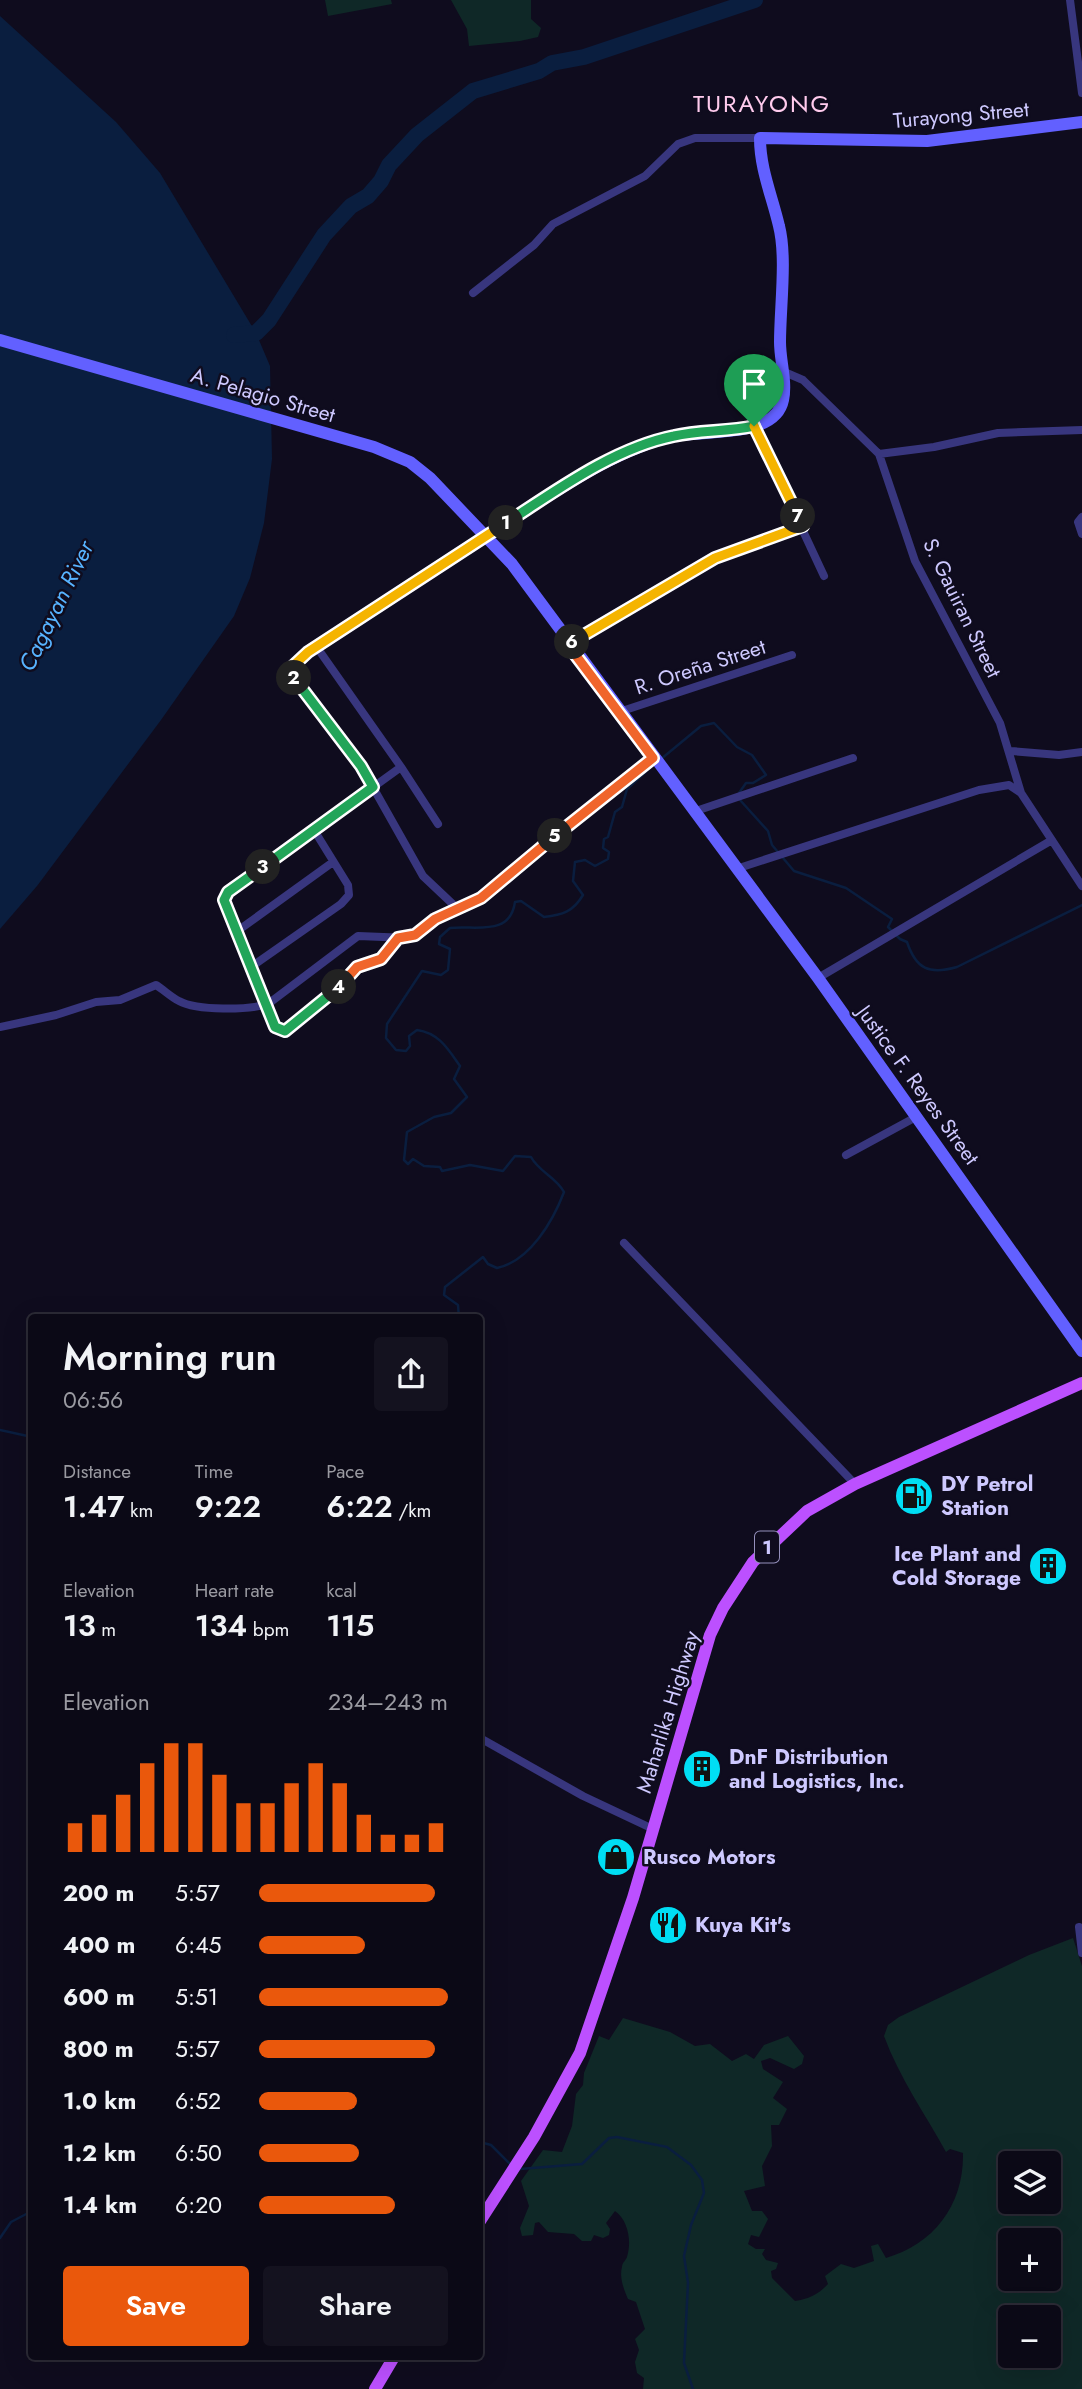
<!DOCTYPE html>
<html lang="en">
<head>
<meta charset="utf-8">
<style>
  body { margin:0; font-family:Jost,sans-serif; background:#14121f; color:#f1f3f6; height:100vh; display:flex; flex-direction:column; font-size:26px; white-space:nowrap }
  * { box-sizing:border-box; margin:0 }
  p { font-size:23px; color:#9a9aa1 }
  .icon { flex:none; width:38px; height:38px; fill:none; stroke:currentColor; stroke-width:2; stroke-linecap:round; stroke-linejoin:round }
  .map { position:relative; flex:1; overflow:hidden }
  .drawer { position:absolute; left:28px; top:1314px; width:455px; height:1046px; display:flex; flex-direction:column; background:#0b0916; border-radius:7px; box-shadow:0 7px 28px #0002,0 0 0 2px #2b2a35 }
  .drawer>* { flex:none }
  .buttons { position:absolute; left:998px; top:2151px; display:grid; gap:14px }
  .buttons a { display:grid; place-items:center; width:63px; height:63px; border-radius:7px; background:#0b0916; box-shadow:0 7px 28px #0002,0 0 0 2px #2b2a35; font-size:35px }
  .pin { position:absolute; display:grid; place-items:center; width:60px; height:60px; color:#fff; margin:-72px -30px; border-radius:50% 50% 50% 0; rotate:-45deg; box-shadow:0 0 7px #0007 }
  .pin .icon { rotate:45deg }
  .km { position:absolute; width:35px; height:35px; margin:-18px; border-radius:50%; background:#222; color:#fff; font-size:19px; line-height:35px; text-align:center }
  .round { display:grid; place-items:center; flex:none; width:74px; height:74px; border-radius:7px; background:#14121f }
  .summary { display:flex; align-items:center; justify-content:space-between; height:119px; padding:0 35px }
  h1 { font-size:38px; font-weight:600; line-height:52px }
  .stats { display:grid; grid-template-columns:repeat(3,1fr); gap:10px; height:119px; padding:7px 35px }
  .stats div { display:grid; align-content:center }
  .stats b { font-size:30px; font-weight:600 }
  .stats small { font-size:19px; font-weight:400 }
  .stats p { font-size:19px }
  .chart { height:196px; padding:14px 35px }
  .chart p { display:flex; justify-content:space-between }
  .chart svg { width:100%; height:126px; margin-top:7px; stroke:#ea580c; stroke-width:6 }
  .primary-button { display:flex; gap:14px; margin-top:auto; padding:14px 35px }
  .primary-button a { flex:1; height:80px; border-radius:7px; background:#ea580c; color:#fff; font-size:28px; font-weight:600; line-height:80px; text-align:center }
  .primary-button a+a { background:#14121f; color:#f1f3f6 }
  ul { padding:0 35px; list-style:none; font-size:23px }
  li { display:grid; grid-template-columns:112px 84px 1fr; align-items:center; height:52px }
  li i { height:18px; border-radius:9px; background:#ea580c }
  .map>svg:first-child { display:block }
  .green { fill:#0f2827; fill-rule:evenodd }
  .water { fill:#0a1e3f }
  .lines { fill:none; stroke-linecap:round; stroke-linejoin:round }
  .stream { stroke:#0a1e3f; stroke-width:2.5 }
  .river { stroke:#0a1e3f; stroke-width:16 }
  .street { stroke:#38367e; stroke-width:8 }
  .secondary { stroke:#6260ff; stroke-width:12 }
  .primary { stroke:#bc50ff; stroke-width:12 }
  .split-1-casing { stroke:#fff; stroke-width:14 }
  .split-2-casing { stroke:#fff; stroke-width:14 }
  .split-3-casing { stroke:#fff; stroke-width:14 }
  .split-4-casing { stroke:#fff; stroke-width:14 }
  .split-5-casing { stroke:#fff; stroke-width:14 }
  .split-6-casing { stroke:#fff; stroke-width:14 }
  .split-7-casing { stroke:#fff; stroke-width:14 }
  .split-8-casing { stroke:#fff; stroke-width:14 }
  .split-1 { stroke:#22a559; stroke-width:9 }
  .split-2 { stroke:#f5b400; stroke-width:9 }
  .split-3 { stroke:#22a559; stroke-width:9 }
  .split-4 { stroke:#22a559; stroke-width:9 }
  .split-5 { stroke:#f0652b; stroke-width:9 }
  .split-6 { stroke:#f0652b; stroke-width:9 }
  .split-7 { stroke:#f5b400; stroke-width:9 }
  .split-8 { stroke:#f5b400; stroke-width:9 }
  .labels { text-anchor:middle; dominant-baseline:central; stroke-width:5; stroke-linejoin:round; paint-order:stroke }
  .shield { fill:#0f0c1e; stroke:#9590bc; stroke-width:2 }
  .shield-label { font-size:19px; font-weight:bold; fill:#cec9ff }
  .street-label { font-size:21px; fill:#cec9ff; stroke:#0f0c1e }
  .poi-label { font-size:21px; font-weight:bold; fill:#cec9ff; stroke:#0f0c1e; text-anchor:start }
  .water-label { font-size:23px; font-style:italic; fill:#57b3ff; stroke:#0f0c1e }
  .quarter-label { font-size:24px; letter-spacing:2px; fill:#ffcbed; stroke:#0f0c1e }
</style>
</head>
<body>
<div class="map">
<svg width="1082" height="2389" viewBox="0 0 1082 2389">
  <rect width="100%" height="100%" fill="#0f0c1e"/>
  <path class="green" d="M325,0H391L392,4L328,16Z
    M451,0H531V19L541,28L538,37L520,41L469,46L467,29Z
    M1073,1938L1082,1966V2389H643L644,2378L637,2373L635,2362L639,2350L635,2339L645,2329L636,2302L628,2299C624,2290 619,2277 622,2267C622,2263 626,2260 627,2257C632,2241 628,2220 615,2211L606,2223L610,2229L609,2235L603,2238L594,2235L591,2241H582L574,2234L548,2232L539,2222L535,2223L533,2235L522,2236L520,2228L529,2206L521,2181L543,2150L562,2152L572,2126L576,2094L583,2085L584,2073L599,2036L609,2040L623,2018L670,2032L695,2046L710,2044L732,2061L746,2054L754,2059L764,2045L788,2036L804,2056L802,2064L794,2069L770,2058L761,2061L763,2069L783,2082L773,2098L787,2109L779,2125H771L772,2146L762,2166L765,2186L744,2191L752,2211H762L768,2219L759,2237L751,2235L748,2244L756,2249H765L762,2254L766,2260L778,2263L776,2269L771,2271L772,2278L795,2301C809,2299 819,2294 828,2284L825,2276L841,2264L854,2268L874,2261L871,2246L878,2244L886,2258C934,2244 964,2205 963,2153L950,2149L946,2152C925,2114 899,2077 884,2036L888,2025L899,2017L1029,1955ZM1010,2163H1048V2202H1010ZM1048,2240V2278H1010V2240ZM1048,2317V2356H1010V2317Z"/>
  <path class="water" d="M0,16L116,122L160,173L256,333L270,366L272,459L264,523L250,578L234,616L161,720L37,886L0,929Z"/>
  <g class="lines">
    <path class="stream" d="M661,759L701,726L714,723L737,747L752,755L766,775L753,783H746L739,793L740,800L768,831L772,845L794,871L846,888L892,919L888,927L900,939L907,942C916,969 929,975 957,967L1082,905
      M459,1318L458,1305L444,1295L445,1287L483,1257L488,1264L497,1268C530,1261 553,1221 564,1192C556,1177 539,1172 531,1157L515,1156L503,1171L470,1165L442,1171L440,1167L424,1166L413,1159L408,1164L404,1160L407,1132L434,1117L451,1113L467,1097L454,1079L460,1066C448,1049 439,1033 417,1030L409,1036L410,1046L406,1051L396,1050L386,1038L387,1024L422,971L441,975L448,970L450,949L439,944L440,937L450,928C475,925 510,937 515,902L521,901L544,917C562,915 573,912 583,895L573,881L575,862L585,860L595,866L608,859L609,852L603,848L604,839L608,837L615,812L622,807L627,789L653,765
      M0,1430L32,1437
      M480,2142L491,2145L511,2165
      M520,2169L582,2164L609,2138L617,2137L667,2147L691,2165L702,2180L704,2193L691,2225L684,2256L688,2283L684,2363L693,2389
      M0,2238L11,2222L32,2211"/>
    <path class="river" d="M234,335L256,333L269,320L324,235L351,206L368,196L381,181L389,165L417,135L473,91L539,71L552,63L584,57L755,0"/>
    <path class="street" d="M1070,0L1082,93
      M473,293L534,245L553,224L645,176L678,144L695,138H760
      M782,371L803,380L879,454L915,561L1000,723L1021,793L1082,886
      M754,426L824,576
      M879,454L934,447L998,433L1082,430
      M1082,517L1078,522L1082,534
      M569,644L715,558L803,526
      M316,646L401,767L228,892L225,904L275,1027L281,1032L331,997L357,967L381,959L398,938
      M619,712L792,655
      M1011,751L1059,755L1082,752
      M401,767L438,824
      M693,812L853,758
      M736,869L979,790L1009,785L1021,793
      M459,910L423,876L361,766L295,680L291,670L296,662L362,615L487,536
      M236,932L333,862
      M251,967L341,904L349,895L348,885L314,830
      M818,978L1052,840
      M0,1027L56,1015L96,1002L120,1000L156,985C164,990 171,997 179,1001C197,1011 249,1010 268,1004L358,936L409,938L435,919L481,898L653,758
      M846,1155L916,1117
      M624,1243L855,1484
      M480,1738L583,1796L653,1829
      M1079,1927L1082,1953"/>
    <path class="secondary" d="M0,340L374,447L410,462L430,478L512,564L818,978L1082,1351
      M487,536C544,499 603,455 669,437C699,429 775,440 783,400C787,382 780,361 780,342C780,308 787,257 779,226C772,196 760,169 760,138L927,141L1082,122"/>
    <path class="primary" d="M480,2221L534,2137L580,2053L633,1898L710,1635L723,1608L753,1562L807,1511L855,1484L1082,1383
      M375,2389L394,2357"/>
  </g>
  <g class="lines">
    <defs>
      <path id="split-1" d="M506,523C557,490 614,448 674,436C700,430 727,432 754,426"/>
      <path id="split-2" d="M294,678L293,666L308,652L506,523"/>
      <path id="split-3" d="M263,867L373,787L361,766L294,678"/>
      <path id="split-4" d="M263,867L228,892L224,900L275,1027L285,1031L339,987"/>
      <path id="split-5" d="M339,987L357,967L381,959L398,938L415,935L435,919L481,898L555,836"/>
      <path id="split-6" d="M555,836L653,758L568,645L572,642"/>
      <path id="split-7" d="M572,642L715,558L803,526L798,516"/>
      <path id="split-8" d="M754,426L798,516"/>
    </defs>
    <use href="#split-1" class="split-1-casing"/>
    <use href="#split-2" class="split-2-casing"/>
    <use href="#split-3" class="split-3-casing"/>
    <use href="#split-4" class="split-4-casing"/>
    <use href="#split-5" class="split-5-casing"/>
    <use href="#split-6" class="split-6-casing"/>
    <use href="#split-7" class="split-7-casing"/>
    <use href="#split-8" class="split-8-casing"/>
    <use href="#split-1" class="split-1"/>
    <use href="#split-2" class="split-2"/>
    <use href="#split-3" class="split-3"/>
    <use href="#split-4" class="split-4"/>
    <use href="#split-5" class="split-5"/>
    <use href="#split-6" class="split-6"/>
    <use href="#split-7" class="split-7"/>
    <use href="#split-8" class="split-8"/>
  </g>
  <defs>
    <symbol id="fuel-disc" viewBox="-11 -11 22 22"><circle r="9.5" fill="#00def4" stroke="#0f0c1e"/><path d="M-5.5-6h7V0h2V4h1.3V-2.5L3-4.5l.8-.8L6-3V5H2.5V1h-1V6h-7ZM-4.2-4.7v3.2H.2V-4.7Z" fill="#111"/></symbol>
    <symbol id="building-disc" viewBox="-11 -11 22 22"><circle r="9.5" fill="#00def4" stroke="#0f0c1e"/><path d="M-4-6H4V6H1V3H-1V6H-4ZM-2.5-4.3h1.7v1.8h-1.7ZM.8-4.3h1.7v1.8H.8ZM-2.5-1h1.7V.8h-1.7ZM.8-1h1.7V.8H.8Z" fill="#111"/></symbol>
    <symbol id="shop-disc" viewBox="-11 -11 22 22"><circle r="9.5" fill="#00def4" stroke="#0f0c1e"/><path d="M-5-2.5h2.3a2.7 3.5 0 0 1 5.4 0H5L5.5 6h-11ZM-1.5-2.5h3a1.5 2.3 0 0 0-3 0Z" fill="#111"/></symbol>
    <symbol id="restaurant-disc" viewBox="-11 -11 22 22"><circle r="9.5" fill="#00def4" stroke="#0f0c1e"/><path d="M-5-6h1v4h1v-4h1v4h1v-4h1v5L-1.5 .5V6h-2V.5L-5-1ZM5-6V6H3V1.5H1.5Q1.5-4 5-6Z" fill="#111"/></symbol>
  </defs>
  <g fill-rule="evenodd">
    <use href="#fuel-disc" x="892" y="1474" width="44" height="44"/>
    <use href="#building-disc" x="1026" y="1544" width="44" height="44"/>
    <use href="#building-disc" x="680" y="1747" width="44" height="44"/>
    <use href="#shop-disc" x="594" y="1835" width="44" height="44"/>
    <use href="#restaurant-disc" x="646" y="1903" width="44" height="44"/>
  </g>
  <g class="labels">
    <rect class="shield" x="755" y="1531.5" width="24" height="31" rx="5"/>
    <g class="shield-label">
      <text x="767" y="1547">1</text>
    </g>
    <g class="street-label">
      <text transform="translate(961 115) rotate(-5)">Turayong Street</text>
      <text transform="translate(263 395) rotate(16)">A. Pelagio Street</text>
      <text transform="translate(962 608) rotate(64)">S. Gauiran Street</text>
      <text transform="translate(700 667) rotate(-18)">R. Oreña Street</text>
      <text transform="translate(918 1085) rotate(54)">Justice F. Reyes Street</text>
      <text transform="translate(668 1712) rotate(-73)">Maharlika Highway</text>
    </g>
    <g class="poi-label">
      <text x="941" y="1484">DY Petrol<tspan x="941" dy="24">Station</tspan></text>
      <text x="1021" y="1554" text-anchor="end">Ice Plant and<tspan x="1021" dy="24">Cold Storage</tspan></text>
      <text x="729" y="1757">DnF Distribution<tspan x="729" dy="24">and Logistics, Inc.</tspan></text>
      <text x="643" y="1857">Rusco Motors</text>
      <text x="695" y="1925">Kuya Kit's</text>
    </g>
    <g class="water-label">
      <text transform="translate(56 606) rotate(-64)">Cagayan River</text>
    </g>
    <g class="quarter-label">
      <text x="762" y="103">TURAYONG</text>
    </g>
  </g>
</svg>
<div class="buttons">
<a><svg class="icon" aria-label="layers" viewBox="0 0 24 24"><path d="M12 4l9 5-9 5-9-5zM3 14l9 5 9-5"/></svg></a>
<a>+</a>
<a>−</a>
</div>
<div class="pin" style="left:754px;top:426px;background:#1e9e55"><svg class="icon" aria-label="arrive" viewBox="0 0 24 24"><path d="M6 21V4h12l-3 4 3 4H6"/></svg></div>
<b class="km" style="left:506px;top:523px">1</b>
<b class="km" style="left:294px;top:678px">2</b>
<b class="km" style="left:263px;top:867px">3</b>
<b class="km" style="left:339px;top:987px">4</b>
<b class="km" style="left:555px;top:836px">5</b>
<b class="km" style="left:572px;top:642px">6</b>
<b class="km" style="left:798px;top:516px">7</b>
<section class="drawer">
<div class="summary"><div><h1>Morning run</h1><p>06:56</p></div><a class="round"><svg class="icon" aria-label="share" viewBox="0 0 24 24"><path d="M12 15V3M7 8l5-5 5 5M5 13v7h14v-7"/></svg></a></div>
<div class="stats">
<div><p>Distance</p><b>1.47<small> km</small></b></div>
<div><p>Time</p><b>9:22</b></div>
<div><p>Pace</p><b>6:22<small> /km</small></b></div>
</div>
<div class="stats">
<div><p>Elevation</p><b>13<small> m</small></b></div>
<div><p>Heart rate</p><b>134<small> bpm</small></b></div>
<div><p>kcal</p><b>115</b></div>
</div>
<div class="chart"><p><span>Elevation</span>234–243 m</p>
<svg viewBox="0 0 160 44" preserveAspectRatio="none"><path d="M5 44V34M15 44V31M25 44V24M35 44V13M45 44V6M55 44V6M65 44V17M75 44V27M85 44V27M95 44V20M105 44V13M115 44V20M125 44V31M135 44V38M145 44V38M155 44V34"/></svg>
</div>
<ul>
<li><b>200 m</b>5:57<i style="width:93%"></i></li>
<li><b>400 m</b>6:45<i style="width:56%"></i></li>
<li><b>600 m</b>5:51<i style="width:100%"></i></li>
<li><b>800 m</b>5:57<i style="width:93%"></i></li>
<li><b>1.0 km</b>6:52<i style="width:52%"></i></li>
<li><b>1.2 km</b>6:50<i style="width:53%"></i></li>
<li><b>1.4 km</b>6:20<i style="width:72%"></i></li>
</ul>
<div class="primary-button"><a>Save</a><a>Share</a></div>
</section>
</div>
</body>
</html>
